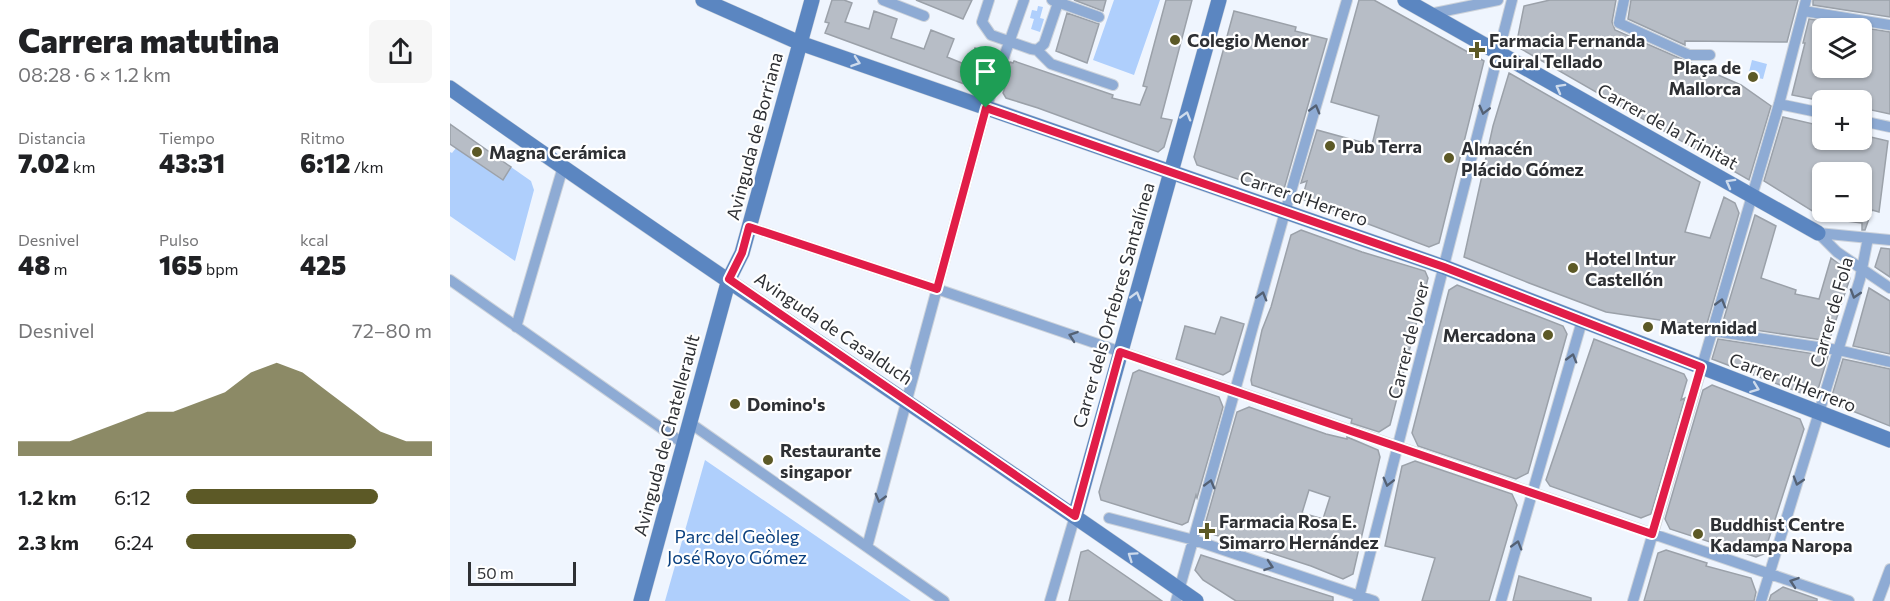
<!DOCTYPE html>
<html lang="es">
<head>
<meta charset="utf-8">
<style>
  body { margin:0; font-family:Commissioner,sans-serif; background:#f6f6f6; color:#202124; height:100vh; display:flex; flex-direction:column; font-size:22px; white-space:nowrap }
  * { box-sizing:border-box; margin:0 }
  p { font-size:20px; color:#757577 }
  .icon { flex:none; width:33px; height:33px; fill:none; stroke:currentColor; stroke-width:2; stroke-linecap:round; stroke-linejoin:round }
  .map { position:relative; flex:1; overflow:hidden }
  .details { display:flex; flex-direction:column; background:#fff; width:450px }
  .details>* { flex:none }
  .fabs { position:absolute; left:1362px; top:18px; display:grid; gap:12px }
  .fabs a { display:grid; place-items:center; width:60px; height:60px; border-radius:9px; background:#fff; box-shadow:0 2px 4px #0004; font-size:30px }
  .scale { position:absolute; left:18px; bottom:15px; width:108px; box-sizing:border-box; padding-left:6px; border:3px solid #2e3034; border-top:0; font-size:16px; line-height:21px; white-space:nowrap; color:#2e3034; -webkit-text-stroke:4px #fff; paint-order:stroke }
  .pin { position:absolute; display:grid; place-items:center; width:51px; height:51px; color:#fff; margin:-62px -26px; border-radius:50% 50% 50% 0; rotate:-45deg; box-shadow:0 0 6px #0007 }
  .pin .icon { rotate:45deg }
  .round { display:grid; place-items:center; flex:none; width:63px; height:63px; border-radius:9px; background:#f6f6f6 }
  .summary { display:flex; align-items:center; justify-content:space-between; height:102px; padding:0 18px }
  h1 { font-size:33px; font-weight:800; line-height:45px }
  .stats { display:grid; grid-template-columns:repeat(3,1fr); gap:9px; height:102px; padding:6px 18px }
  .stats div { display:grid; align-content:center }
  .stats b { font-size:26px; font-weight:800 }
  .stats small { font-size:16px; font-weight:400 }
  .stats p { font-size:16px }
  .chart { height:168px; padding:12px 18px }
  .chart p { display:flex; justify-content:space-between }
  .chart svg { width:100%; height:108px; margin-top:6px; fill:#5c5926; opacity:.7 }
  ul { padding:0 18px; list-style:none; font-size:20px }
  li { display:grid; grid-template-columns:96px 72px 1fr; align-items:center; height:45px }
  li i { height:15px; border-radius:8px; background:#5c5926 }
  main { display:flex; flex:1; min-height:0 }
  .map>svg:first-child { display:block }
  .green { fill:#afcffc }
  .building { fill:#b7bdc6; stroke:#9ba1a9; stroke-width:1.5; fill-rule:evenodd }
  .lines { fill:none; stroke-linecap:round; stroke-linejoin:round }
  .street-casing { stroke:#ccd2da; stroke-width:12 }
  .secondary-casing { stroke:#ccd2da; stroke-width:16 }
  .street { stroke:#8eabd4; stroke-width:10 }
  .secondary { stroke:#5b86c1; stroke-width:15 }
  .oneway { stroke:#cedbec }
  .oneway2 { stroke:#546174 }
  .route-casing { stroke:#fff; stroke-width:12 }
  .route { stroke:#e11d48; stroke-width:8 }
  .poi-dot { fill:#5c5926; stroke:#fff; stroke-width:2 }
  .labels { text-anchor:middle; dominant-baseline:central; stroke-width:4.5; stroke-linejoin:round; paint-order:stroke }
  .poi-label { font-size:18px; font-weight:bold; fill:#2e3034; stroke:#fff; text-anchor:start }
  .street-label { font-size:18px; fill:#2e3034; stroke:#fff }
  .park-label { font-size:18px; fill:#0a407f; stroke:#fff }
</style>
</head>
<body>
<main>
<section class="details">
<div class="summary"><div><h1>Carrera matutina</h1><p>08:28 · 6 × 1.2 km</p></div><a class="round"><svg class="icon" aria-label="share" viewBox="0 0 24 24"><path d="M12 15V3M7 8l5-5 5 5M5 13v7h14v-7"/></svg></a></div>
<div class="stats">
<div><p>Distancia</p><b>7.02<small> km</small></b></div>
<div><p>Tiempo</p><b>43:31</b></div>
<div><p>Ritmo</p><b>6:12<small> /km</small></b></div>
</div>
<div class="stats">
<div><p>Desnivel</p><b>48<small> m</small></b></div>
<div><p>Pulso</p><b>165<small> bpm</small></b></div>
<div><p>kcal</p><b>425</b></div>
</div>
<div class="chart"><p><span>Desnivel</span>72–80 m</p>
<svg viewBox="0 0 160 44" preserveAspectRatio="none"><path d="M0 44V38L10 38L20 38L30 34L40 30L50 26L60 26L70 22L80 18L90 10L100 6L110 10L120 18L130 26L140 34L150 38L160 38V44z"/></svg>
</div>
<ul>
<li><b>1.2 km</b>6:12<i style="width:78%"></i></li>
<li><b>2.3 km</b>6:24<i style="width:69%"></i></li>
</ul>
</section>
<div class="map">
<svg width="1440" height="601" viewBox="0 0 1440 601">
  <rect width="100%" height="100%" fill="#eff5fe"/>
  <path class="green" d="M664,0H710L684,75L643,60Z
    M588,6L593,7L590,18L594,19L590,32L581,29L584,19L580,18L582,10L587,11Z
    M1302,60L1317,64L1313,79L1298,76Z
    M6,148L52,180L61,167L81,181L84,190L65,261L0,216V152L2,153Z
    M255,460L461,601H215Z"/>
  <path class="building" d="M382,0H394L402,3L395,22L419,29L424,11L447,19L441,38L474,49L481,30L504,39L497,57L519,66L525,48L546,56L538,79L532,78L528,89L375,33L379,23L375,22Z
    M466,0H522L513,19Z
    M624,0H656L653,11Z
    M716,0H742L711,118L722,120L714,147L708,152L588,108L556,98L553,93L557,82H553L560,62L563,63L564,61L663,95L662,98L690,105L697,87L693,86Z
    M909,0H924L1034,61L989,243L979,247L852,199L857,181L851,183L867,130L922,145L929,116L881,102Z
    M1100,0H1166L1162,22L1165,30L1291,85L1321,106L1299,180L1066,46L1074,6Z
    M1181,0H1348L1337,42L1235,41V45L1178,19Z
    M1363,0H1440V17L1363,5Z
    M784,11L846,27L845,31L877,39L834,189L825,192L747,165L744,157Z
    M617,13L649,24L637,63L606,51Z
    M1359,19L1440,32V114L1412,108V100L1372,101L1342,95L1355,43H1353ZM1372,28H1412V68H1372Z
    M1059,73L1250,182L1235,232L1260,238L1274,197L1285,203L1289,213L1256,327L1156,312L1079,283L1014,257L1043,126Z
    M1333,117L1372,126V140H1412V135L1438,141L1429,212L1422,210L1415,230H1412V223L1381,219V212H1412V172H1372V217L1314,181Z
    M0,124L61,167L53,180L0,144Z
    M1305,215L1326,226L1311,278L1346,290L1345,294L1369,299L1381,258L1397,270L1400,278L1379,341L1272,325Z
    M851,230L912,252L975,271L978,278L940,425L929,432L901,423L902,419L802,385L801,380L812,330L821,307L841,235Z
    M1431,248L1440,249V277L1425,267Z
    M1007,285L1113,326L1117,334L1078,473L1066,479L968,446L962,433L999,290Z
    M1419,288L1440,301V354L1403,346Z
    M771,317L794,324L780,371L773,375L726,359L735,326L765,334Z
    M1144,339L1234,374L1237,380L1231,400L1235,398L1201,514L1191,518L1100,486L1096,480Z
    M1268,339L1378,356L1366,396L1363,395L1362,397L1262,359Z
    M1393,359L1440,369V426L1380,402Z
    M689,370L769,397L773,407L747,498L746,495L738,522L732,525L651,500L649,492L683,373Z
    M1262,385L1350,419L1354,429L1314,554L1306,557L1220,529L1215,519L1253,390Z
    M799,407L876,434L897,439V437L928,450L930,457L903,574L893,579L861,566L762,534L756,521L787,412ZM859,490L880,497L873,519L852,513Z
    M965,461L1062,494L1067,505L1039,601H972L985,558L935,546L952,466Z
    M638,550L712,601H619L631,552Z
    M1216,550L1257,563L1256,566L1301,578L1306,592L1304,601H1194L1208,553Z
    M751,555L883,597V601H786L753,580L745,570Z
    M1069,576L1141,598V601H1063Z
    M1333,587L1367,599V601H1319L1321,595Z"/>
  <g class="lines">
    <defs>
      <path id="street" d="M433,0L474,16
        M539,0L532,22L541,35L581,49L587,50L601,64L663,85
        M602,0L649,17
        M1174,0L1169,23L1239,55H1260
        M1354,11L1440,25
        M980,14L1048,0
        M587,50L594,44L609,0
        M1329,104L1372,113
        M1412,121L1440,127
        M299,227L487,289L1399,601
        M1368,233L1387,252L1440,288
        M1368,233L1440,240
        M0,280L234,444
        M66,327L113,167
        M1262,331L1388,350L1440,362
        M240,423L494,601
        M659,518L744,540L924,601
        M417,547L536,108L574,0
        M600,601L625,516
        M726,601L835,212L897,0
        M908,601L1062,0
        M1051,601L1132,321
        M1183,601L1329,104L1356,0
        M1311,601L1410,279L1418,238
        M1428,601L1440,569"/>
      <path id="secondary" d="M253,0L350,43L994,267L1440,440
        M955,0L1368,233
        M0,88C246,263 499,427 746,601
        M625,516L769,0
        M191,601L279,279L292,253L362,0"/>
    </defs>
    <use href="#street" class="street-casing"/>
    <use href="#secondary" class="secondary-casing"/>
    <use href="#street" class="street"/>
    <use href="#secondary" class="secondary"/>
  </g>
  <defs><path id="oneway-chevron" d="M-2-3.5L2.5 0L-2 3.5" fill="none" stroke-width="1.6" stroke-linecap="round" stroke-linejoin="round" transform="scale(1.5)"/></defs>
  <g class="oneway">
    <use href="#oneway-chevron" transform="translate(406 62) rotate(19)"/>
    <use href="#oneway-chevron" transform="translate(1110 88) rotate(-151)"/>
    <use href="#oneway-chevron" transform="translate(736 116) rotate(-74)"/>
    <use href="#oneway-chevron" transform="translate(1280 183) rotate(-151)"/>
    <use href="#oneway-chevron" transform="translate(686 296) rotate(-74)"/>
    <use href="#oneway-chevron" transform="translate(1305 388) rotate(21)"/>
    <use href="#oneway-chevron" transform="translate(682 556) rotate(-145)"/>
  </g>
  <g class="oneway2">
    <use href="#oneway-chevron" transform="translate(865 109) rotate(-74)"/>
    <use href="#oneway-chevron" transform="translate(1034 110) rotate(104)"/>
    <use href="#oneway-chevron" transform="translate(1405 294) rotate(107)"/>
    <use href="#oneway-chevron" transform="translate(812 296) rotate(-74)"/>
    <use href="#oneway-chevron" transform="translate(1271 303) rotate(-74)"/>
    <use href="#oneway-chevron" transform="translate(623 336) rotate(-161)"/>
    <use href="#oneway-chevron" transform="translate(1122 358) rotate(-74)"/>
    <use href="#oneway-chevron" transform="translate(1348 481) rotate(107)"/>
    <use href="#oneway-chevron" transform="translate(938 482) rotate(104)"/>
    <use href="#oneway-chevron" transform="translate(760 484) rotate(-75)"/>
    <use href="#oneway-chevron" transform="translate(430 498) rotate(105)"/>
    <use href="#oneway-chevron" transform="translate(1067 545) rotate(-74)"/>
    <use href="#oneway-chevron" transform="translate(819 566) rotate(19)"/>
    <use href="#oneway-chevron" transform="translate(1344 582) rotate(-161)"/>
  </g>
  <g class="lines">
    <defs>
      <path id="route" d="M536,108L994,267L1251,367L1202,534L670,352L625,516L279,279L292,253L299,227L487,289Z"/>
    </defs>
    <use href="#route" class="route-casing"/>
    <use href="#route" class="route"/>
  </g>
  <g class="poi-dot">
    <circle cx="725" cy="40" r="6"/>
    <path d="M1024 41h6v6h6v6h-6v6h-6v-6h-6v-6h6z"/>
    <circle cx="1303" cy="77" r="6"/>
    <circle cx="880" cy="146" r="6"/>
    <circle cx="27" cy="152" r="6"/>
    <circle cx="999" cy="158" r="6"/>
    <circle cx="1123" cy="268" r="6"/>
    <circle cx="1198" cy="327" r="6"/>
    <circle cx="1098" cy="335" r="6"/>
    <circle cx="285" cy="404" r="6"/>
    <circle cx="318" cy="460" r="6"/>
    <path d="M754 522h6v6h6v6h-6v6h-6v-6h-6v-6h6z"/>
    <circle cx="1248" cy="534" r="6"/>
  </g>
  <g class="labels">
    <g class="poi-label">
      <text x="737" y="40">Colegio Menor</text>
      <text x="1039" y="40">Farmacia Fernanda<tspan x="1039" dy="21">Guiral Tellado</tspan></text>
      <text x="1291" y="67" text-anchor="end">Plaça de<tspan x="1291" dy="21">Mallorca</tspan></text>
      <text x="892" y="146">Pub Terra</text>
      <text x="1011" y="148">Almacén<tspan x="1011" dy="21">Plácido Gómez</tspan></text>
      <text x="39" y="152">Magna Cerámica</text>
      <text x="1135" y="258">Hotel Intur<tspan x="1135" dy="21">Castellón</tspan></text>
      <text x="1210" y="327">Maternidad</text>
      <text x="1086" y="335" text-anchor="end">Mercadona</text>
      <text x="297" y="404">Domino's</text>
      <text x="330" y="450">Restaurante<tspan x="330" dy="21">singapor</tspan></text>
      <text x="769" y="521">Farmacia Rosa E.<tspan x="769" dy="21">Simarro Hernández</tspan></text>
      <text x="1260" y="524">Buddhist Centre<tspan x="1260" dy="21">Kadampa Naropa</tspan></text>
    </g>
    <g class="street-label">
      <text transform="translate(1218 126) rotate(29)">Carrer de la Trinitat</text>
      <text transform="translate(304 136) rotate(-75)">Avinguda de Borriana</text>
      <text transform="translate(854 198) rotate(19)">Carrer d'Herrero</text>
      <text transform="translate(663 305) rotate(-74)">Carrer dels Orfebres Santalínea</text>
      <text transform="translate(1381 312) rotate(-74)">Carrer de Fola</text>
      <text transform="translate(384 328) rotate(34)">Avinguda de Casalduch</text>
      <text transform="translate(958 340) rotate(-76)">Carrer de Jover</text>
      <text transform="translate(1343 382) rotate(21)">Carrer d'Herrero</text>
      <text transform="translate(216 435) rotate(-75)">Avinguda de Chatellerault</text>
    </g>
    <g class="park-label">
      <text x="287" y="536">Parc del Geòleg<tspan x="287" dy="21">José Royo Gómez</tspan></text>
    </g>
  </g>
</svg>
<div class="fabs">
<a><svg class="icon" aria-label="layers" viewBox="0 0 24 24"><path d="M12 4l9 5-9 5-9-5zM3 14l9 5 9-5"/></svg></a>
<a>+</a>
<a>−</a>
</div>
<div class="scale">50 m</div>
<div class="pin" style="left:536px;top:108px;background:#1e9e55"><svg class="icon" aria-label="arrive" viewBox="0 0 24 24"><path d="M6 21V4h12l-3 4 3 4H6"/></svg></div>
</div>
</main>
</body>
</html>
